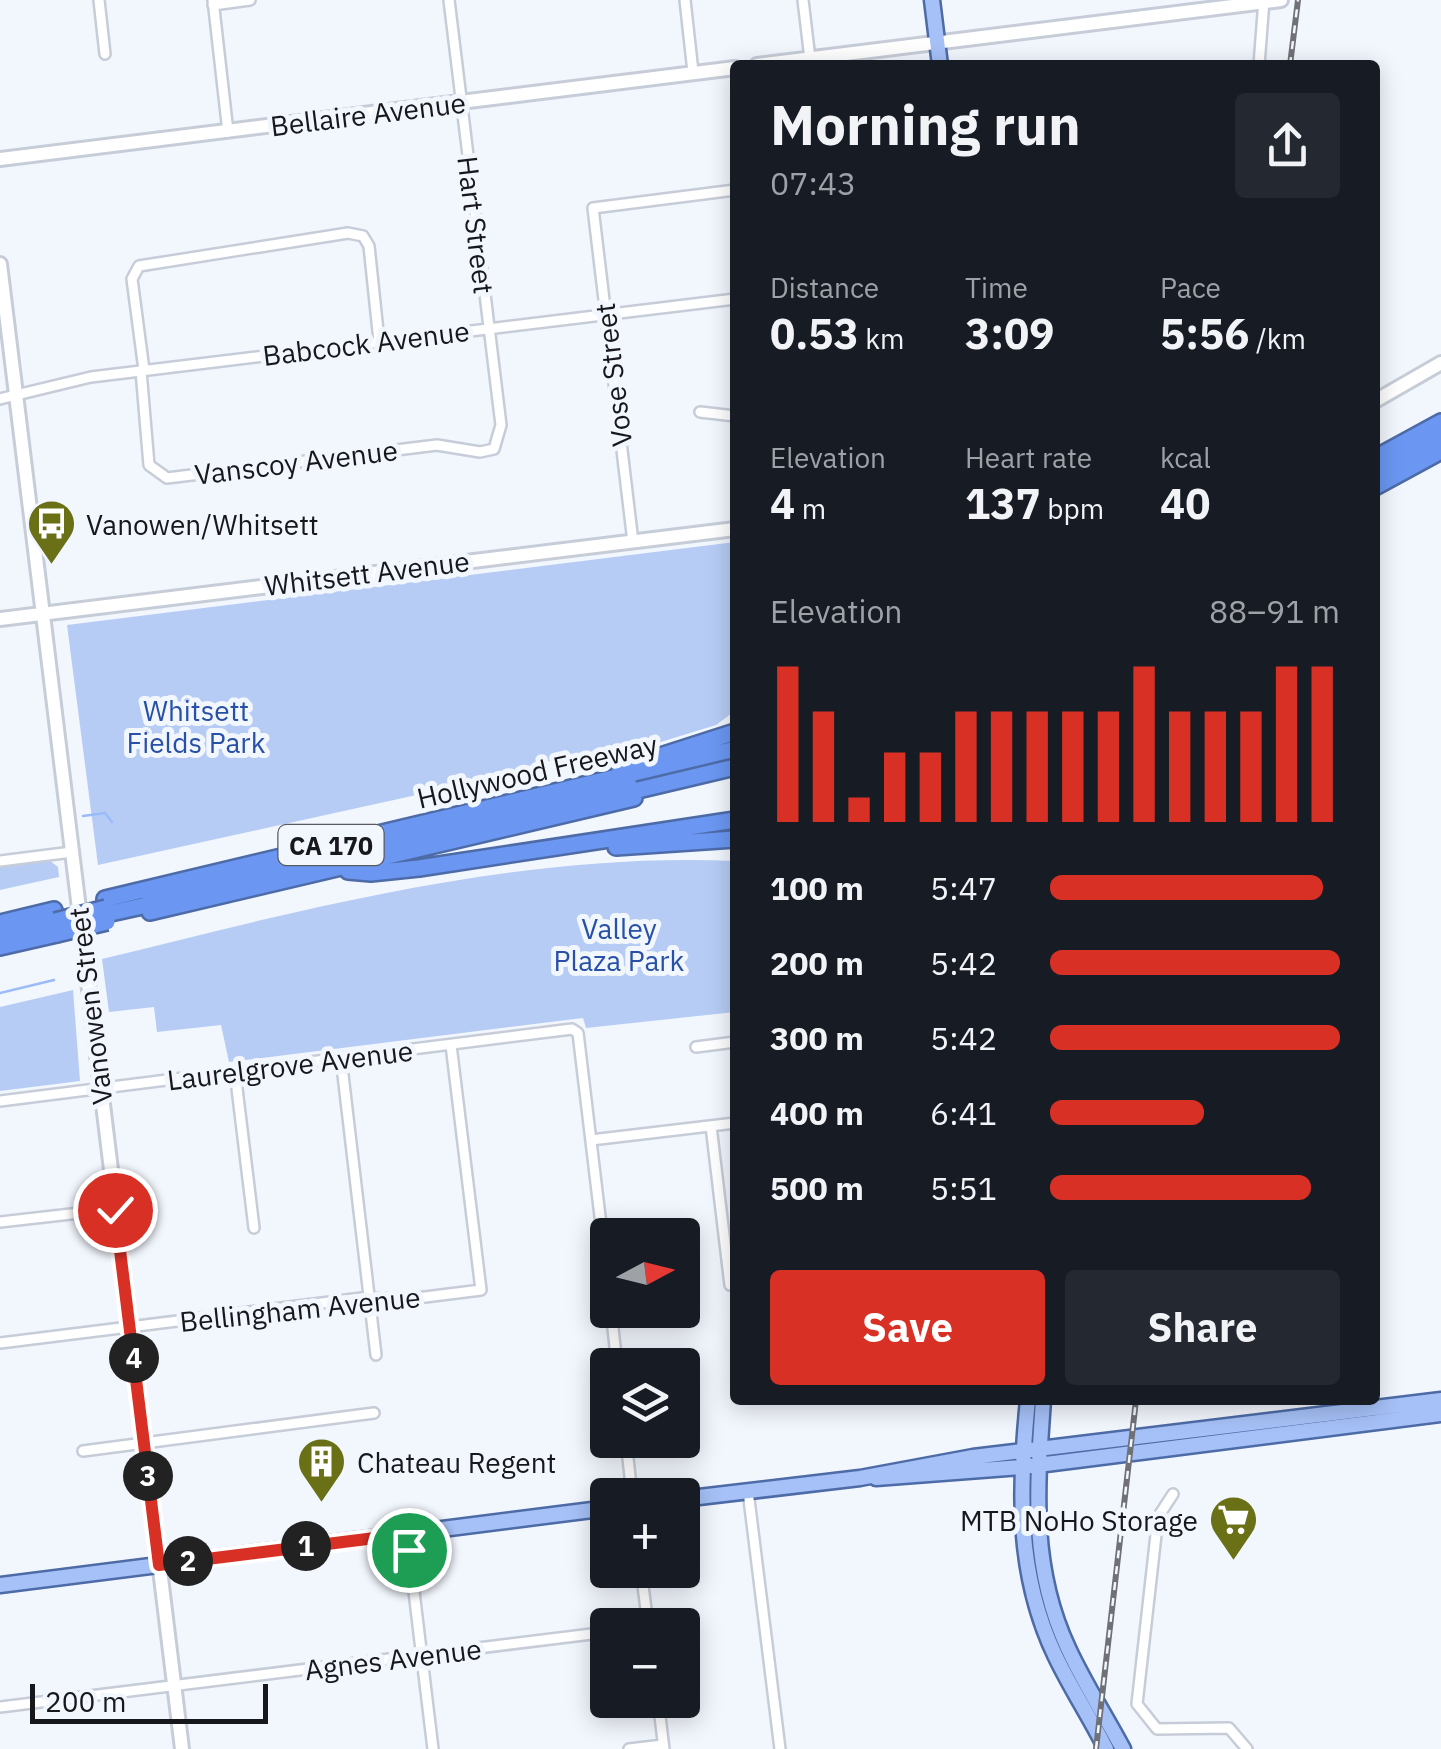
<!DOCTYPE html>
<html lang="en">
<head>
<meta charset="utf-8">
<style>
  body { margin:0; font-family:"IBM Plex Sans",sans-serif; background:#242831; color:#f1f3f6; height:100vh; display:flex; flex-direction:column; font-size:38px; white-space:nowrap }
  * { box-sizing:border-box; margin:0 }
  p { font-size:32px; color:#9ea1a6 }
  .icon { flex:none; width:55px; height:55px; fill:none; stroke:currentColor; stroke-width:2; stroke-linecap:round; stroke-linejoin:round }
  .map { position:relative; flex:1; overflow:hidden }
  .panel { position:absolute; left:730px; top:60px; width:650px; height:1345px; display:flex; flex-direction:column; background:#171b24; border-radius:10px; box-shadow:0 5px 25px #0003 }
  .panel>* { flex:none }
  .needle { width:65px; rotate:83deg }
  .fabs { position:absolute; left:590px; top:1218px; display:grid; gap:20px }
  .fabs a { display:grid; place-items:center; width:110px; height:110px; border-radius:10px; background:#171b24; box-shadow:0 5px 25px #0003; font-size:50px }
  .scale { position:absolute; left:30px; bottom:25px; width:238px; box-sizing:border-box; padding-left:10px; border:5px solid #16181c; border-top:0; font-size:28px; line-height:35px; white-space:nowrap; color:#16181c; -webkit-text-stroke:8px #f2f6fd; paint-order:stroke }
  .pin { position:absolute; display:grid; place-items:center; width:85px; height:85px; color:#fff; margin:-42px; border:5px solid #fff; border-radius:50%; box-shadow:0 2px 10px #0007 }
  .km { position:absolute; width:50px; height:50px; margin:-25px; border-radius:50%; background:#222; color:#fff; font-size:28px; line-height:50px; text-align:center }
  .round { display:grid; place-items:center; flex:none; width:105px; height:105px; border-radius:10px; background:#242831 }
  .head { display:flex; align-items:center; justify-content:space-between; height:170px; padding:0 40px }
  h1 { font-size:55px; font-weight:800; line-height:75px }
  .stats { display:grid; grid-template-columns:repeat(3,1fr); gap:15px; height:170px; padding:10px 40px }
  .stats div { display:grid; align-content:center }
  .stats b { font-size:42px; font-weight:800 }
  .stats small { font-size:28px; font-weight:400 }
  .stats p { font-size:28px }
  .chart { height:280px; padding:20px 40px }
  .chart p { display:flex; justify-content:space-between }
  .chart svg { width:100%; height:180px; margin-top:10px; stroke:#d93025; stroke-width:6 }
  .primary-button { display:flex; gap:20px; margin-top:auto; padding:20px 40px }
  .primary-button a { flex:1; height:115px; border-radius:10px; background:#d93025; color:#fff; font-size:40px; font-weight:800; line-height:115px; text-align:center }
  .primary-button a+a { background:#242831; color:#f1f3f6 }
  ul { padding:0 40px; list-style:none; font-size:32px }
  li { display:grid; grid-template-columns:160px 120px 1fr; align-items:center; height:75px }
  li i { height:25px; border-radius:12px; background:#d93025 }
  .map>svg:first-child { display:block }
  .green { fill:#b7ccf5 }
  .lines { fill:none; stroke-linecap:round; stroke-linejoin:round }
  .stream { stroke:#9cbbf9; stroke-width:2.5 }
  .street-casing { stroke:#c7cdd8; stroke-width:14 }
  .secondary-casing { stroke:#c7cdd8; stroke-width:18 }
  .primary-casing { stroke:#4d6ba7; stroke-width:19 }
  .highway-casing { stroke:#4d6ba7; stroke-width:20 }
  .street { stroke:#fff; stroke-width:9 }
  .secondary { stroke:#fff; stroke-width:12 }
  .primary { stroke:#a6c1f7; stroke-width:14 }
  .highway { stroke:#6b97f2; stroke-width:15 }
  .rail-casing { stroke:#6f7177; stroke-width:6 }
  .rail { stroke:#f2f6fd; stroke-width:2.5; stroke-dasharray:8; stroke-linecap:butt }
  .highway-bridge-casing { stroke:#4d6ba7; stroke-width:20; stroke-linecap:butt }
  .highway-bridge { stroke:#6b97f2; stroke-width:15 }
  .route-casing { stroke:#fff; stroke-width:20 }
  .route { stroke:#d93025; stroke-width:12 }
  .labels { text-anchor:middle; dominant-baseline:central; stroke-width:10; stroke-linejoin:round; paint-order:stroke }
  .shield { fill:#f2f6fd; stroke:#585b60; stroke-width:2.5 }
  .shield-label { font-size:25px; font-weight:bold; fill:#16181c }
  .street-label { font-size:28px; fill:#16181c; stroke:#f2f6fd }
  .poi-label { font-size:28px; fill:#16181c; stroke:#f2f6fd; text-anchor:start }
  .park-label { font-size:28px; fill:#2850a8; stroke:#f2f6fd }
</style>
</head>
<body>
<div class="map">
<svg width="1441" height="1749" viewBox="0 0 1441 1749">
  <rect width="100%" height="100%" fill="#f2f6fd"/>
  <path class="green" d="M735,542V711L716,725L651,745L544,762L471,783L98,865L67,625Z
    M49,860L58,867L59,877L0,890V866Z
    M735,861V1012L586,1028L583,1018L229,1062L221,1025L157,1032L154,1007L109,1012L102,959C309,908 520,852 735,861Z
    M73,990L80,1081L0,1091V1007Z"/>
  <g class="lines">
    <path class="stream" d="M83,816L105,813L112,822
      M0,993L54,980"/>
    <defs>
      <path id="street" d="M99,0L105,54
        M213,0L228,132
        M685,0L693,72
        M803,0L810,59
        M213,5L250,0
        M1259,65L1264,0
        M144,370L132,279L139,266L348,233L363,236L369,246L379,341
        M141,371L149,465L167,478L437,445L480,452L494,449L501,425L449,0
        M0,399L91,377L735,299
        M700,412L735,416
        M633,542L593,208L735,190
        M0,861L72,852
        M696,1047L735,1042
        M341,1058L376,1355
        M235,1072L254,1228
        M0,1101L572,1029L578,1033L608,1283
        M711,1126L730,1285
        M591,1140L735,1123
        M0,1222L115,1209
        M611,1310L617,1365
        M0,1343L362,1298L409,1299L481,1290L451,1045
        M626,1440L632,1495
        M83,1451L374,1413
        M748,1491L780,1749
        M1173,1494L1158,1517L1137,1704L1157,1729L1229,1728L1247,1749
        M407,1534L433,1749
        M641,1570L648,1625
        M658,1700L664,1749
        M0,1707L608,1632
        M629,1749L663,1745"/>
      <path id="secondary" d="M757,65L1281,0
        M0,159L735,68
        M0,264L182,1749
        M1375,401L1441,363
        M0,619L735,529"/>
      <path id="primary" d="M932,0L940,65
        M1028,1400C1019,1488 1016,1573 1055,1655C1070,1687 1090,1717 1106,1749
        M1043,1400C1037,1487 1030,1567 1068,1648C1084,1683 1105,1715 1123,1749
        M876,1478L1022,1467L1441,1414
        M682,1499L860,1478L973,1457L1441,1400
        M0,1585L608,1508"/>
      <path id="highway" d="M1375,458L1441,422
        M1375,470L1441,435
        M1375,487L1441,451
        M620,769L735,732
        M621,794L735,767
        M616,847L735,839
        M348,871L371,873L419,868L735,820
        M150,898L629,785
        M105,899L735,749
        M150,912L634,798
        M106,914L161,902
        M0,923L54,910
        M0,934L55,921
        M0,947L57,934"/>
    </defs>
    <use href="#street" class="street-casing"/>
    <use href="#secondary" class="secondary-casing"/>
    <use href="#primary" class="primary-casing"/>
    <use href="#highway" class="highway-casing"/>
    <use href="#street" class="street"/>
    <use href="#secondary" class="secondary"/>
    <use href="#primary" class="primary"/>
    <use href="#highway" class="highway"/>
    <defs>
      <path id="rail" d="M1290,65L1298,0
        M1096,1749L1136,1400"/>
    </defs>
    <use href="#rail" class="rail-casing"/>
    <use href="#rail" class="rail"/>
    <defs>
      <path id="highway-bridge" d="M55,921L106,908
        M57,934L107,922"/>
    </defs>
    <use href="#highway-bridge" class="highway-bridge-casing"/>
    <use href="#highway-bridge" class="highway-bridge"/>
  </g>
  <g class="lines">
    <defs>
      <path id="route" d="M115,1210L159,1565L407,1534L409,1550"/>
    </defs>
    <use href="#route" class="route-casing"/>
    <use href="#route" class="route"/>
  </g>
  <defs>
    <symbol id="bus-pin" viewBox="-11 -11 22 30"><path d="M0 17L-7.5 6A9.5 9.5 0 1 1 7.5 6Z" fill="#6a7016" stroke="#f2f6fd"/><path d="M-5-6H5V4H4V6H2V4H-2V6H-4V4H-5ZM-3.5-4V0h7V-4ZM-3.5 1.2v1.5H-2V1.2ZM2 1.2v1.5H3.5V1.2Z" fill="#fff"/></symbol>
    <symbol id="building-pin" viewBox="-11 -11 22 30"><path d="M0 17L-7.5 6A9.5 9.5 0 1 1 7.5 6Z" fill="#6a7016" stroke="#f2f6fd"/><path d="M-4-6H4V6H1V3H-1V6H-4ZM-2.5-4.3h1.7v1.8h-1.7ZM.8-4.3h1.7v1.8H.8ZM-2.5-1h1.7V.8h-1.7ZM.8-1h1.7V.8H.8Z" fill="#fff"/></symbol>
    <symbol id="supermarket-pin" viewBox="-11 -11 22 30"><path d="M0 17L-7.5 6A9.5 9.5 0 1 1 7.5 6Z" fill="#6a7016" stroke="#f2f6fd"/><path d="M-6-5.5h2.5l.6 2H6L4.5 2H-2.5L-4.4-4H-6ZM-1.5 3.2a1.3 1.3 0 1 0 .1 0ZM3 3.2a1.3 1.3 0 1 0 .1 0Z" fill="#fff"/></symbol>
  </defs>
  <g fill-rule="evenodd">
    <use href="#bus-pin" x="24" y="496" width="55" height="75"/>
    <use href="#building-pin" x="294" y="1434" width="55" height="75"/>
    <use href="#supermarket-pin" x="1206" y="1492" width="55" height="75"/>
  </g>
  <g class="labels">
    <rect class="shield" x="278.5" y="825" width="105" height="40" rx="8"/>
    <g class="shield-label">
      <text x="331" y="845">CA 170</text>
    </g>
    <g class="street-label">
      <text transform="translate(368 114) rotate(-7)">Bellaire Avenue</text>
      <text transform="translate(476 225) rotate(83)">Hart Street</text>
      <text transform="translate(366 343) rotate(-7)">Babcock Avenue</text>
      <text transform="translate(613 375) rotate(-97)">Vose Street</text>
      <text transform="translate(296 462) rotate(-7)">Vanscoy Avenue</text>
      <text transform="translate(367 573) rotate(-7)">Whitsett Avenue</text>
      <text transform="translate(537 771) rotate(-13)">Hollywood Freeway</text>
      <text transform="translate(90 1006) rotate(-97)">Vanowen Street</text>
      <text transform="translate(290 1065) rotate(-7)">Laurelgrove Avenue</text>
      <text transform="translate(300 1309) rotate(-6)">Bellingham Avenue</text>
      <text transform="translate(393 1659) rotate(-7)">Agnes Avenue</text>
    </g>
    <g class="poi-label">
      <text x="86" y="524">Vanowen/Whitsett</text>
      <text x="357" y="1462">Chateau Regent</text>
      <text x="1198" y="1520" text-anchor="end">MTB NoHo Storage</text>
    </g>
    <g class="park-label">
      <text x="196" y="710">Whitsett<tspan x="196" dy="32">Fields Park</tspan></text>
      <text x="619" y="928">Valley<tspan x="619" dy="32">Plaza Park</tspan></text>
    </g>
  </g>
</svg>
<div class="fabs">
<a><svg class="needle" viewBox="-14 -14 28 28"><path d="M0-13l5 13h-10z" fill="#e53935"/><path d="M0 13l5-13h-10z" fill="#9ea1a6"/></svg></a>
<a><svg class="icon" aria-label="layers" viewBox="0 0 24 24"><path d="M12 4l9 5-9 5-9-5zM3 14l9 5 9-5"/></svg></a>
<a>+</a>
<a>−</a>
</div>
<div class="scale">200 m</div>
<div class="pin" style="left:409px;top:1550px;background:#1e9e55"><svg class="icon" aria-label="arrive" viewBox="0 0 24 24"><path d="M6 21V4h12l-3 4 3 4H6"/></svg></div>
<div class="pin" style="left:115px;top:1210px;background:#d93025"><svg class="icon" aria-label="check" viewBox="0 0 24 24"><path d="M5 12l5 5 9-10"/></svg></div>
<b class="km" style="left:306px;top:1546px">1</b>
<b class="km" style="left:188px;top:1561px">2</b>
<b class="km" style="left:148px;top:1476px">3</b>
<b class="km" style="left:134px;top:1358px">4</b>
<section class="panel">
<div class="head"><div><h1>Morning run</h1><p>07:43</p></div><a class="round"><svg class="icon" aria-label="share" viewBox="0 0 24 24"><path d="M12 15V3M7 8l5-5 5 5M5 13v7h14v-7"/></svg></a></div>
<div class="stats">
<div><p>Distance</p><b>0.53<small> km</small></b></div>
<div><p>Time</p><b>3:09</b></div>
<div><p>Pace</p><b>5:56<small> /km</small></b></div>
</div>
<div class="stats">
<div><p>Elevation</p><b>4<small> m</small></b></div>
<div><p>Heart rate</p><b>137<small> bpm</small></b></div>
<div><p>kcal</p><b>40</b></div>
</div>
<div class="chart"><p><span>Elevation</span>88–91 m</p>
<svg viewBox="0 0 160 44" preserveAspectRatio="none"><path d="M5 44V6M15 44V17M25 44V38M35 44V27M45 44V27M55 44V17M65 44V17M75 44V17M85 44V17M95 44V17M105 44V6M115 44V17M125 44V17M135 44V17M145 44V6M155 44V6"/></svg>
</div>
<ul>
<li><b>100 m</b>5:47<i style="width:94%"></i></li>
<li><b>200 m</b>5:42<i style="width:100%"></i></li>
<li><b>300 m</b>5:42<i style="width:100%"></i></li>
<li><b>400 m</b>6:41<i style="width:53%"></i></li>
<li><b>500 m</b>5:51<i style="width:90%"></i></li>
</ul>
<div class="primary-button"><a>Save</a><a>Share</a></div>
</section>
</div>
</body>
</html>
